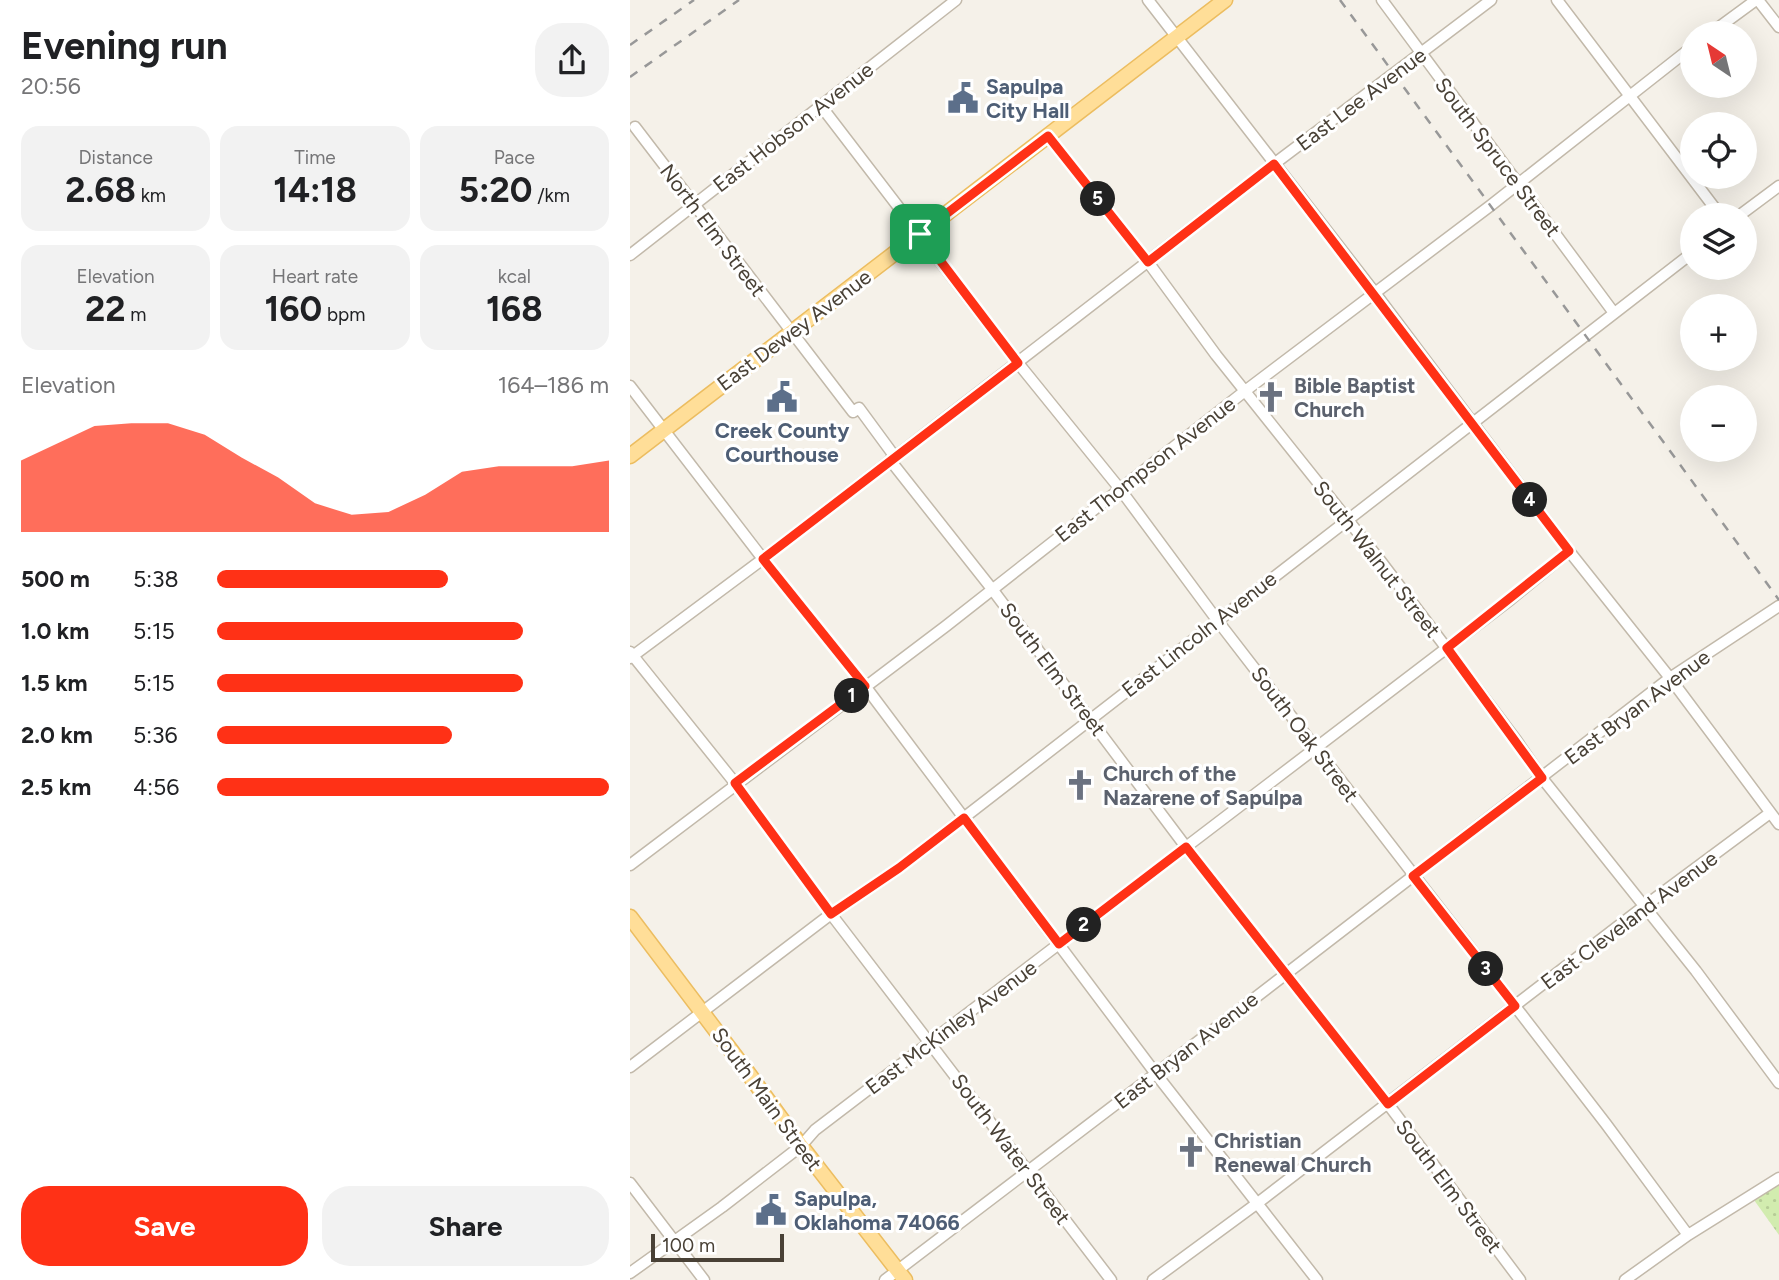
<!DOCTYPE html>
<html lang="en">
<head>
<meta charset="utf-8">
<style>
  body { margin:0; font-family:Figtree,sans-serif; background:#f2f2f2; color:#202124; height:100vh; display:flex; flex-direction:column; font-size:26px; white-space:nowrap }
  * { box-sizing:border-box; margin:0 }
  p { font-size:23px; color:#757577 }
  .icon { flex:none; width:38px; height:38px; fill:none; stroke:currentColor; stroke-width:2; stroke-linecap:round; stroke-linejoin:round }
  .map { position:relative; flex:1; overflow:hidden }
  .drawer { display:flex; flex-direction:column; background:#fff; width:630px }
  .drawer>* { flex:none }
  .needle { width:46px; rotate:325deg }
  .fabs { position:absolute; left:1050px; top:21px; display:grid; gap:14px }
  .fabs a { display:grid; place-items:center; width:77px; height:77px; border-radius:50%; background:#fff; box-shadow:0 7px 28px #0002; font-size:35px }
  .scale { position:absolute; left:21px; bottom:18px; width:133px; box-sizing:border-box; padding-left:7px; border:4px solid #494136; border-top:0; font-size:19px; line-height:24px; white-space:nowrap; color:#494136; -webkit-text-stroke:5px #fff; paint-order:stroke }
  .pin { position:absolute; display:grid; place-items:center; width:60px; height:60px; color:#fff; margin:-30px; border-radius:14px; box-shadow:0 4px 10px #0006 }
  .km { position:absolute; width:35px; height:35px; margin:-18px; border-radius:50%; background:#222; color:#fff; font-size:19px; line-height:35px; text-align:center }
  .round { display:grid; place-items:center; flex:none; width:74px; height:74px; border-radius:28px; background:#f2f2f2 }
  .overview { display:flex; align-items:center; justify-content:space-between; height:119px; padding:0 21px }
  h1 { font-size:38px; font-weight:700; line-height:52px }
  .metrics { display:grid; grid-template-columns:repeat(3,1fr); gap:10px; height:119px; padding:7px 21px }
  .metrics div { display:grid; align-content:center; border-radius:18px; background:#f2f2f2; text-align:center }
  .metrics b { font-size:35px; font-weight:700 }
  .metrics small { font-size:19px; font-weight:400 }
  .metrics p { font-size:19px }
  .chart { height:196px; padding:14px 21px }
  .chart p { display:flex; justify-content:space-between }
  .chart svg { width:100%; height:126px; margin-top:7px; fill:#ff3116; opacity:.7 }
  .cta { display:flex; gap:14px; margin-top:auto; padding:14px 21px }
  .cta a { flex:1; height:80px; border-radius:28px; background:#ff3116; color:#fff; font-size:28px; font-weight:700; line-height:80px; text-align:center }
  .cta a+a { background:#f2f2f2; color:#202124 }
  ul { padding:0 21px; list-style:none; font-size:23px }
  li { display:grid; grid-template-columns:112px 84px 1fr; align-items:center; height:52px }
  li i { height:18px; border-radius:9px; background:#ff3116 }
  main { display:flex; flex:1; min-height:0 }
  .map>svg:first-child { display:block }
  .park { fill:url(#park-dots) }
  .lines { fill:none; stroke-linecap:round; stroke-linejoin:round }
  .minor-casing { stroke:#c2b9aa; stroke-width:13 }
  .major-casing { stroke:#ecbd60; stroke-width:17 }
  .minor { stroke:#fff; stroke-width:10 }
  .major { stroke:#ffde98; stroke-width:14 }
  .rail { stroke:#989898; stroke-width:2.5; stroke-dasharray:9 9; stroke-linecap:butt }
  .route-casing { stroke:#fff; stroke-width:14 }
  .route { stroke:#ff3116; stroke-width:9 }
  .labels { text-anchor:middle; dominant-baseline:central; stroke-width:6; stroke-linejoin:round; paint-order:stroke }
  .service-label { font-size:21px; font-weight:bold; fill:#4e5e75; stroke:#fff; text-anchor:start }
  .street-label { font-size:21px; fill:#494136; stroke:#fff }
  .worship-label { font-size:21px; font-weight:bold; fill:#5b616d; stroke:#fff; text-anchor:start }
</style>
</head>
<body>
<main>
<section class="drawer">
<div class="overview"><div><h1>Evening run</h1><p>20:56</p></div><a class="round"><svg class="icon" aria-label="share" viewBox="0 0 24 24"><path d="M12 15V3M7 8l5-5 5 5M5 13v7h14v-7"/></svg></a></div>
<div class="metrics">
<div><p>Distance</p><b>2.68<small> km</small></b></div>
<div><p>Time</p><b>14:18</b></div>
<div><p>Pace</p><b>5:20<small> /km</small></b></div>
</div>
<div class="metrics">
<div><p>Elevation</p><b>22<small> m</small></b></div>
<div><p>Heart rate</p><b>160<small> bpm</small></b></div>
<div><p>kcal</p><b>168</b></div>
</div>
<div class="chart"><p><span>Elevation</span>164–186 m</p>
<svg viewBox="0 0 160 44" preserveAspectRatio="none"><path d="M0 44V19L10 13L20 7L30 6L40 6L50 10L60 18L70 25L80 34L90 38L100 37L110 31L120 23L130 21L140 21L150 21L160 19V44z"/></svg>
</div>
<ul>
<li><b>500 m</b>5:38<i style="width:59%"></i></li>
<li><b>1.0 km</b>5:15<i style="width:78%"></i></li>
<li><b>1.5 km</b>5:15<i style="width:78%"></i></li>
<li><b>2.0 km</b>5:36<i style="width:60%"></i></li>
<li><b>2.5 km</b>4:56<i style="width:100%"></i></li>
</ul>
<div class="cta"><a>Save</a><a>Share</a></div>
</section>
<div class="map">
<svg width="1149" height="1280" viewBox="0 0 1149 1280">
  <defs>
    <pattern id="park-dots" width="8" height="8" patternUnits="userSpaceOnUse" patternTransform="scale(1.75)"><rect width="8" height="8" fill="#d2ecaf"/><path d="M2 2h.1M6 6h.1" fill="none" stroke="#b6cc97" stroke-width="1.8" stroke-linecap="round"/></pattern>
  </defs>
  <rect width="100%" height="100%" fill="#f5f1e9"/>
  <path class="park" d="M1149,1183V1235L1124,1200Z"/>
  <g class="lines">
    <defs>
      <path id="minor" d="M518,0L745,293L939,551L1040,678L1149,824
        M752,0L984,313
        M927,0L1090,215
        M1128,0L1149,27
        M1081,33L1126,0
        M191,106L388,363L490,489L587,620L976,1124L1058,1235
        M5,127L223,412L229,408L265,457
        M418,136L518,262L586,355L749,559L886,740L912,778L1066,971L1149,1083
        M1110,215L1149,186
        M0,255L326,0
        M0,386L133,559L235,686L526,1074L687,1280
        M260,460L362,589L556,847L758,1104L890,1280
        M0,652L105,783L201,914L481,1280
        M0,658L133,559L644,164L861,0
        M0,865L316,626L615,391L860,206L1062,47
        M0,1067L201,914L269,868L1062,253
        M0,1183L74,1280
        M0,1273L92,1207L171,1146L185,1130L881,599L939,551
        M255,1280L591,1024L1040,678L1149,606
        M523,1280L629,1202L1008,911L1140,813
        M995,1280L1058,1235L1149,1178"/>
      <path id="major" d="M0,456L595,0
        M0,917L118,1073L171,1146L275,1280"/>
    </defs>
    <use href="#minor" class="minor-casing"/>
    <use href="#major" class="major-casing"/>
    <use href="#minor" class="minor"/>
    <use href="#major" class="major"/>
    <path class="rail" d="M710,0L1149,600
      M0,45L64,0
      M0,77L109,0"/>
  </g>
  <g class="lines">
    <defs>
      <path id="route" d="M418,136L518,262L644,164L939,551L817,648L912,778L783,876L885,1006L758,1104L556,847L429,944L334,818L269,868L201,914L105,783L235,686L133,559L388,363L290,234Z"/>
    </defs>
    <use href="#route" class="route-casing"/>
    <use href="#route" class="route"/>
  </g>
  <defs>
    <symbol id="civic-bare" viewBox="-9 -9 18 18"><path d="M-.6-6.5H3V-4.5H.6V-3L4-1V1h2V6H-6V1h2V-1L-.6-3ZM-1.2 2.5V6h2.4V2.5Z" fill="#5c6f8a" stroke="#fff" stroke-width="2.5" paint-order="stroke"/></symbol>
    <symbol id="church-bare" viewBox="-9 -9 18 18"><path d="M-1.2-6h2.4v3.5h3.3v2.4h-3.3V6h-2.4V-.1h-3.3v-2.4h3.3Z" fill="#6b7280" stroke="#fff" stroke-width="2.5" paint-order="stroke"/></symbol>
  </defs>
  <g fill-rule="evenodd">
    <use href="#civic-bare" x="311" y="76" width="44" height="44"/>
    <use href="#civic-bare" x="130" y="375" width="44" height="44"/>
    <use href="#church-bare" x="619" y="375" width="44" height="44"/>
    <use href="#church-bare" x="428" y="763" width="44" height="44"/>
    <use href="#church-bare" x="539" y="1130" width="44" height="44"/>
    <use href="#civic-bare" x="119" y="1188" width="44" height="44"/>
  </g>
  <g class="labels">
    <g class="service-label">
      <text x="356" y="86">Sapulpa<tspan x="356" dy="24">City Hall</tspan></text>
      <text x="152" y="430" text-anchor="middle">Creek County<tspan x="152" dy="24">Courthouse</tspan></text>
      <text x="164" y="1198">Sapulpa,<tspan x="164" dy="24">Oklahoma 74066</tspan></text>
    </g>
    <g class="street-label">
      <text transform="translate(731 99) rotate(-37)">East Lee Avenue</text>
      <text transform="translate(163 127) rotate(-38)">East Hobson Avenue</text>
      <text transform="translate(868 157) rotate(53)">South Spruce Street</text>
      <text transform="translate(83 230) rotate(53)">North Elm Street</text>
      <text transform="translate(164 330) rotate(-37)">East Dewey Avenue</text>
      <text transform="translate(515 469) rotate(-38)">East Thompson Avenue</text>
      <text transform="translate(747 559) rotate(52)">South Walnut Street</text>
      <text transform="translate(569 634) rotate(-38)">East Lincoln Avenue</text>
      <text transform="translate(423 669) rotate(53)">South Elm Street</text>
      <text transform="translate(1007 707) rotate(-37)">East Bryan Avenue</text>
      <text transform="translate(675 734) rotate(53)">South Oak Street</text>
      <text transform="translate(999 920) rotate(-37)">East Cleveland Avenue</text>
      <text transform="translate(321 1027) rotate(-37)">East McKinley Avenue</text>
      <text transform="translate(556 1050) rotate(-38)">East Bryan Avenue</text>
      <text transform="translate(137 1099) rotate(54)">South Main Street</text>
      <text transform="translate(381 1149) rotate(53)">South Water Street</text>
      <text transform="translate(819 1186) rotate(53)">South Elm Street</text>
    </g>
    <g class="worship-label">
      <text x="664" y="385">Bible Baptist<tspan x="664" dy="24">Church</tspan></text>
      <text x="473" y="773">Church of the<tspan x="473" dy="24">Nazarene of Sapulpa</tspan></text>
      <text x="584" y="1140">Christian<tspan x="584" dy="24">Renewal Church</tspan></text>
    </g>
  </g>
</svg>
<div class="fabs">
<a><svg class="needle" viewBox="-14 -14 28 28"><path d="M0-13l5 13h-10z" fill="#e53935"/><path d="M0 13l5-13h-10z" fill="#757577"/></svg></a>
<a><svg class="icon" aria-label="locate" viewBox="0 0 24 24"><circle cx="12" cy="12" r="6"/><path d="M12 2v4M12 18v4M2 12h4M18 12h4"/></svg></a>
<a><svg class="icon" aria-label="layers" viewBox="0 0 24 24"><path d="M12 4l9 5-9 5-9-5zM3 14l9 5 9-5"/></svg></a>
<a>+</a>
<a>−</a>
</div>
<div class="scale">100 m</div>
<div class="pin" style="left:290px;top:234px;background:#1e9e55"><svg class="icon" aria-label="arrive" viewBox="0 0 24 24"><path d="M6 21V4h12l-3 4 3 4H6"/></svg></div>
<b class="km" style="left:222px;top:696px">1</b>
<b class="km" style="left:454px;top:925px">2</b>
<b class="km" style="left:856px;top:969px">3</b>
<b class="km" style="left:900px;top:500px">4</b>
<b class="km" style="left:468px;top:199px">5</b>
</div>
</main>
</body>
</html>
